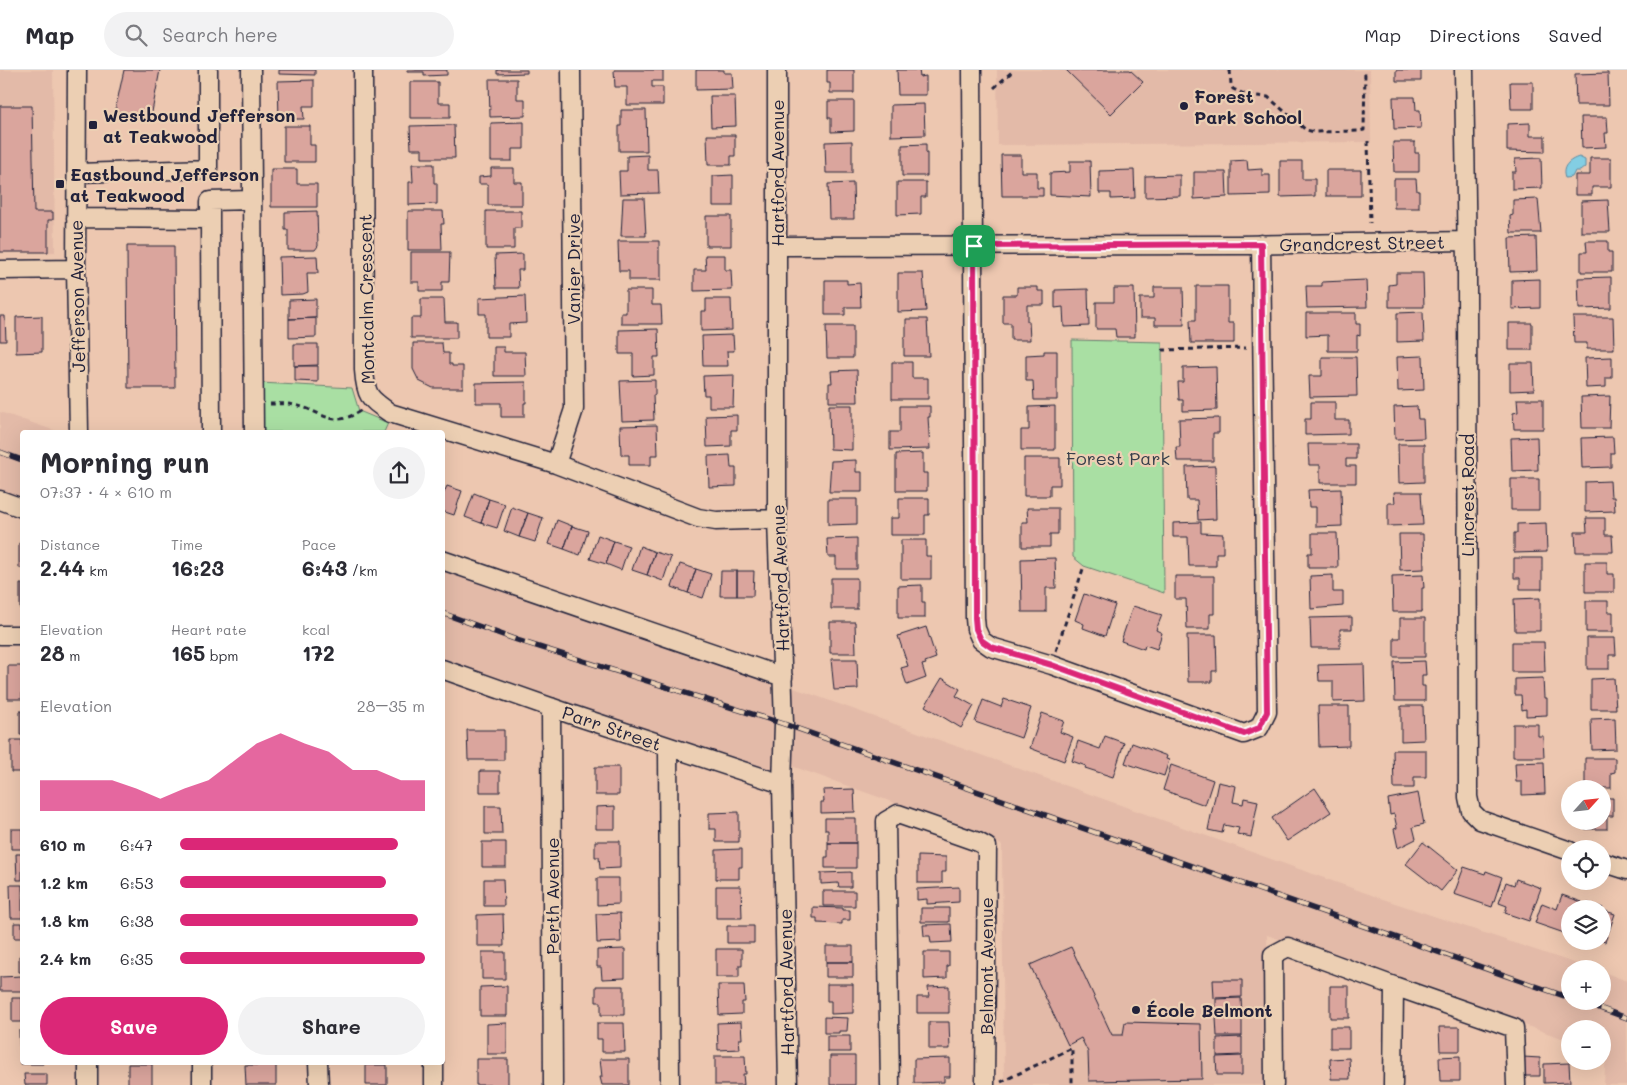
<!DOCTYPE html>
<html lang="en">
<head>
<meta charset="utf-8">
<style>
  body { margin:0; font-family:Mali,sans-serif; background:#f2f2f3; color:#2b2b33; height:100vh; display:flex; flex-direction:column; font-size:19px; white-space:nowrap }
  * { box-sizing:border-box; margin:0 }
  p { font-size:16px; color:#7c7c81 }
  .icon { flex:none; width:28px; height:28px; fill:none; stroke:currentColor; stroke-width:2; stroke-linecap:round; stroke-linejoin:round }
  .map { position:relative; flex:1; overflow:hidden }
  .sheet { position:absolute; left:20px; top:360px; width:425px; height:635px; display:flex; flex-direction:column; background:#fff; border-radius:5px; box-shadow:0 5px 20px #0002 }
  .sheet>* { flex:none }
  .needle { width:32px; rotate:63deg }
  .tools { position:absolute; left:1561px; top:710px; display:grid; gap:10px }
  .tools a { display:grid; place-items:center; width:50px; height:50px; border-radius:50%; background:#fff; box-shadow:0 5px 20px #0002; font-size:25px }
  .pin { position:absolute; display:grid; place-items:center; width:42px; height:42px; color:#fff; margin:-21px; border-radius:10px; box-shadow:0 2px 8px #0006 }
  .round { display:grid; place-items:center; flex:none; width:52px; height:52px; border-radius:26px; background:#f2f2f3 }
  .head { display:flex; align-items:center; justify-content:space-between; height:85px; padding:0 20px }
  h1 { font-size:28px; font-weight:800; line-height:38px }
  .figures { display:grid; grid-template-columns:repeat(3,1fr); gap:8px; height:85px; padding:5px 20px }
  .figures div { display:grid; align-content:center }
  .figures b { font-size:21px; font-weight:800 }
  .figures small { font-size:14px; font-weight:400 }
  .figures p { font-size:14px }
  .chart { height:140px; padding:10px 20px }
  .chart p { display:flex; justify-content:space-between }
  .chart svg { width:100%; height:90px; margin-top:5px; fill:#db2777; opacity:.7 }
  .action { display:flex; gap:10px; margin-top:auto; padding:10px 20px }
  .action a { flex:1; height:58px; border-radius:30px; background:#db2777; color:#fff; font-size:20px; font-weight:800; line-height:58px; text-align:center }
  .action a+a { background:#f2f2f3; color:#2b2b33 }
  ul { padding:0 20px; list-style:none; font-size:16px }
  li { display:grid; grid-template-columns:80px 60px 1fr; align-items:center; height:38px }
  li i { height:12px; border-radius:6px; background:#db2777 }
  header { display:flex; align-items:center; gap:30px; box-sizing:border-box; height:70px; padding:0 25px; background:#fff; border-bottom:1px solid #e1e1e2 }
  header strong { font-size:24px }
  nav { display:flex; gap:28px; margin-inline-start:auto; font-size:18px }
  .search { width:350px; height:45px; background:#f2f2f3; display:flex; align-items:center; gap:12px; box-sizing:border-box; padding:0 18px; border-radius:28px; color:#7c7c81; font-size:19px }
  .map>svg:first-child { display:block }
  .built { fill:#e3baa8 }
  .green { fill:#a9dfa3; stroke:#66806f }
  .water { fill:#83cee3; stroke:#5c89a0 }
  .building { fill:#daa59d; stroke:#22223b }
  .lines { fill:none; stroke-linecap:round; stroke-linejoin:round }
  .minor-casing { stroke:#22223b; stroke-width:21 }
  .path { stroke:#22223b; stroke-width:3; stroke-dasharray:5 4; stroke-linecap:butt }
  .minor { stroke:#eccfb3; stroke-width:18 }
  .rail-casing { stroke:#22223b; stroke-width:5.5 }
  .rail { stroke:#eccfb3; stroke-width:4; stroke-dasharray:11; stroke-linecap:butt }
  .route-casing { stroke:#fff; stroke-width:10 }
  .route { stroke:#db2777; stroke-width:6 }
  .poi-dot { fill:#22223b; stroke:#eccfb3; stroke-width:2 }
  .labels { text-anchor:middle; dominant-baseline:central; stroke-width:4.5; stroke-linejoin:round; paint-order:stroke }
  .poi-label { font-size:18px; font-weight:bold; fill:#22223b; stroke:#eccfb3; text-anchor:start }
  .street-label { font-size:18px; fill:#22223b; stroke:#eccfb3 }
  .park-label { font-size:18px; fill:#363e4b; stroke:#eccfb3 }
</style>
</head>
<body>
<header>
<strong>Map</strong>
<div class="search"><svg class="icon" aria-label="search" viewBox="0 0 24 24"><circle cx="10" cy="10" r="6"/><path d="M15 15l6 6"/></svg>Search here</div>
<nav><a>Map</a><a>Directions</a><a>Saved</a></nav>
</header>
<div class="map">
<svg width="1627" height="1015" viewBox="0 0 1627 1015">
  <rect width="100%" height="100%" fill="#edc7b0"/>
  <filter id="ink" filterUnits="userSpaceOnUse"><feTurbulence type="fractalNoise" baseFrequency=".02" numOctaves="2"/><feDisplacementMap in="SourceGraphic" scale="10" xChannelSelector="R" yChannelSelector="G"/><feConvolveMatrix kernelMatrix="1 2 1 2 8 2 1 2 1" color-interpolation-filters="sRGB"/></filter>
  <g filter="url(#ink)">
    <path class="built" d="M0,0H53L55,182L0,183Z
      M997,0H1370L1371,72L998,75Z
      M0,342L59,362H22V438L0,430Z
      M443,496L808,623L1377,827L1592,899H1570V931H1602L1603,902L1627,911V1015H1604L1606,984L1603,982L1602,959H1570V971L1267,865L1270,1015H1004L1002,775L884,729L775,690L782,714L443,599Z"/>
    <path class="green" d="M1072,270L1162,272L1164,523L1084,496L1073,487Z
      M261,313L352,318L359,341L388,353L384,362H261Z"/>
    <path class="water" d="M1579,87L1585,90V97L1580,101H1575L1572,107L1565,108C1561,97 1569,90 1579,87Z"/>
    <path class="building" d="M124,0H160L151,47L115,41Z
      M279,0H315V5L279,4Z
      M407,0H447V5L424,6V2H407Z
      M497,0H527V3L497,4Z
      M614,0H663V11H652V17H663V35H627V17H615Z
      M696,0H724V3H732L733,19L696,20Z
      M827,0H854V23H830V13H827Z
      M897,0H919L920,7L926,6V25H898Z
      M1066,0H1130L1143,12L1111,44Z
      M1396,0H1421V11H1396Z
      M1608,3L1609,35H1576L1575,4Z
      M489,9H517V29H525V46L490,47Z
      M314,10V36H303L304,49H279L278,11Z
      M410,12H438V33H450V48H410Z
      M1510,12H1533V39H1511Z
      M710,26H735L736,56L711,57Z
      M1393,27H1415L1416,40H1420L1421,58L1394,59Z
      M828,31H854V61L831,62V48H828Z
      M924,34L925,65L891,66V35Z
      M0,36H32L34,142H53V150H48V182H0Z
      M621,40H646L647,81H619V56H621Z
      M1581,47H1607L1608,63H1605L1606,77L1582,78Z
      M524,52V79H512V91H491V53Z
      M1530,53V66H1545V82L1507,81V54Z
      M454,55L455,88H422V79H411L410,56Z
      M284,56H310V75H315V92H284Z
      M707,65H735V86H731V95H708Z
      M852,71V103H826L825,72Z
      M1393,72H1415V83H1419V102H1394Z
      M926,74V83H927V106H902V75Z
      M648,85V100H658L659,123L620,124L619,101H627V86Z
      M1001,85H1021V102H1037V118H1043V126H1002Z
      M1541,88L1542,118L1512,119V102H1516L1515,89Z
      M1590,88H1611V117H1592V125H1575V105H1590Z
      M1247,90L1248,100L1262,99V105H1270V125L1231,126V91Z
      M1070,91H1090L1091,127L1050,125V103L1070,102Z
      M1280,91H1302V109H1315V126L1280,127Z
      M412,94H434V113H437V134L409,135V112H413Z
      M491,98H514V112H522V135H488V114H479V107L491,106Z
      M271,99H297V114H317V137H271Z
      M1134,100L1135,128L1111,129V123H1099V101Z
      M1326,100H1361V126H1326Z
      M1194,102H1226L1227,127L1194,129Z
      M733,105V136H713V106Z
      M1180,105V126L1145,127V106Z
      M1394,109H1416L1417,121H1419V138H1394Z
      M897,112H926V127H921V144L897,145Z
      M853,113L854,149H829L828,114Z
      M623,128H644L646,166H621Z
      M1538,129L1541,163H1511L1510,146L1513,145V130Z
      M1608,130L1610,162H1581V131Z
      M317,141L318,176L315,180H288V160H285V142Z
      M408,141H443L444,154H441L442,180H408Z
      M486,141H521V158H514V179H486Z
      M706,146H731V176H706Z
      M1536,167L1537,201L1510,202L1509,168Z
      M618,171H659V193H661V210H629V201H619Z
      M1586,171H1608V182H1612V202H1581V182H1587Z
      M127,176H174L175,318H128Z
      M411,182H450L449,212H442V221H419V212H411Z
      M523,184V200H518L519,218H496L495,185Z
      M705,185H725V200H731L732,220L694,221V200H706Z
      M317,186L318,203H307L308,222L303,224L280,225L279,187Z
      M898,203H923L926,241L898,242Z
      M1396,203H1423L1424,237H1389V215L1396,214Z
      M1611,207V238L1579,239L1578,208Z
      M1540,209V238L1512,239V210Z
      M825,210H847V214L860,213L861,237H845V245H825Z
      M1366,210L1367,237L1307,238L1306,216H1322V212Z
      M1196,216H1228V253H1234V273H1191L1190,250H1196Z
      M1017,217H1038V221H1044V235H1027V251H1029L1030,270H1011V253H1003V225H1017Z
      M1154,217H1183L1184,255H1155V248H1140V228H1154Z
      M1114,218H1134L1135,267H1116L1115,259H1096V232H1114Z
      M1088,219L1089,256L1064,257L1063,237L1055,238V220Z
      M626,220H652V235H661L662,254H621V243H626Z
      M525,226L526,253L509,254V267H486V244H479V228Z
      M316,229V248L289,249V230Z
      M421,229H444L445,252H457V268H411V248H421Z
      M706,229H731L732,260L701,261V241H706Z
      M1423,242L1424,271L1397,272V243Z
      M1306,243H1356V254H1360V266L1357,265V281H1328V265L1306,266Z
      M0,246H5L6,271H0Z
      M42,246V282L16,283V247Z
      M1573,247H1613L1614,279H1587V273H1574Z
      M316,248V267L289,268V249Z
      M906,249H927L929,286H904V267H906Z
      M1509,253H1532V280H1509Z
      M826,256H853V288H827Z
      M658,259L659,287H654V305L633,306V284H619V260Z
      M733,265L734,281H727L728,296H703L702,266Z
      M413,273H442L443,283H449V294H452V296H463V318H433L419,311L413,299Z
      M294,274H318V295L294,296Z
      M494,277H504V282H525L526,306H494Z
      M1044,281H1057V330H1034L1033,311H1026V285L1044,284Z
      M1423,286L1424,320L1398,321L1397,287Z
      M1322,287H1356L1357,326L1310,327L1309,306H1322Z
      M1612,287V308H1606V317L1586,318L1585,288Z
      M892,292H912V308H928V329H892Z
      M1510,293H1533L1534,320L1510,321Z
      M295,296H318V312L295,311Z
      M1216,297L1217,340L1183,341V330H1179L1178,312H1183V298Z
      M857,300L858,332H829V313H832L831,301Z
      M734,305L733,337H709V325H704L703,306Z
      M655,310V325H653L654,350L622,351L620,311Z
      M526,312V333H524V347H501V333H476V313Z
      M1610,326L1609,358H1582L1581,327Z
      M1517,329H1543V359H1514L1513,343L1518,342Z
      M1311,332H1335V350H1349V364L1305,365V349H1311Z
      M829,335H852V380L830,379Z
      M900,336H930V347H928L930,379L890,380V362H900Z
      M1055,336V380H1021V360H1029V337Z
      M1417,336L1418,349H1423L1424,368L1395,369L1394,337Z
      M737,345V360H731V376L707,377L706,346Z
      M1219,348V363H1213V391H1177L1176,377H1180L1179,349Z
      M657,355L658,385H651V395H629V385H621L620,356Z
      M1537,367L1538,400L1512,401L1511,368Z
      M1613,367L1614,383H1611V397L1582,398L1581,368Z
      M1308,374H1356V389H1346V396H1356V413H1320V395H1309Z
      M1398,374H1424V412L1399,413Z
      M923,383V403H927V421H896V384Z
      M730,385L731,398H736V416L709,417L708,386Z
      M1024,388H1060V415H1050V426H1024Z
      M856,390V402H862V422H829L831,391Z
      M1215,396L1216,449L1198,450L1197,430H1187L1186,397Z
      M1511,409H1539V440H1511Z
      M1610,411L1611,427H1614L1615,441L1585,442V412Z
      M447,416L462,421L454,445L442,441V427Z
      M1341,419L1342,456L1316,457V437H1309L1308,420Z
      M1394,422H1421L1423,455L1388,456V433H1395Z
      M474,423L489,429L481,453L465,447Z
      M899,428H929V445H925V465H890V448H899Z
      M489,429L505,434L497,458L481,453Z
      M828,429H857V454L828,455Z
      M512,437L528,443L519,467L504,461Z
      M1027,438H1058V464H1050V477H1022V452H1028Z
      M528,443L543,448L535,472L519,467Z
      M1586,448H1605V465H1612L1613,482H1576L1575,462H1587Z
      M557,450L572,456L564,479L549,474Z
      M1201,452V463L1223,464V483H1216V496H1189L1188,467H1173V453Z
      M1546,453L1547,482L1514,483V463H1517V454Z
      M572,456L588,461L580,485L564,479Z
      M1312,463H1337L1338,498H1308V483H1312Z
      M1399,464H1423L1424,499L1400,500Z
      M598,465L614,471L606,494L590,489Z
      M857,468V499H836V487H828L827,469Z
      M901,470H926V486H931V509H901Z
      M614,471L629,476L621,500L606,494Z
      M19,473H22V498H19Z
      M640,476L655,482L647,505L632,500Z
      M655,482L671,487L663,511L647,505Z
      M1055,488L1056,518H1046V542H1022L1021,489Z
      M1514,488H1542V519H1520V508H1514Z
      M1585,492H1607V504H1614V522H1585Z
      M680,494L696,499L688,523L672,517Z
      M696,499L711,504L703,528L688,523Z
      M721,501H737V526H720Z
      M737,501H754L753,526H737Z
      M1333,505V522H1343V536L1311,539L1310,506Z
      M1423,505L1424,518H1422V542H1393L1392,506Z
      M1175,506H1214V544H1210V559H1187L1186,529H1175Z
      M831,508H857V539H831Z
      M20,514H22V538H20Z
      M922,515V532H925V548H898V516Z
      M1084,524L1115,535L1105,566L1083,558L1084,554L1075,550Z
      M1540,528V561H1515L1514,529Z
      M1586,531H1608V542H1613V562H1586Z
      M1133,536L1162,545L1156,560L1162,563L1157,579L1145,575L1144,579L1121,571Z
      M1352,547V559H1340V578H1311L1310,548Z
      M1400,548H1425V587H1394V568H1400Z
      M830,552H855L856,583H830Z
      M926,557L936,588L925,592L926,594L922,595L926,608L907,615L901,598L908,596L898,566Z
      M1187,565H1216L1217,601H1212V612H1188Z
      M1587,568H1615L1616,585H1609V599H1587Z
      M1512,572H1544L1545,602H1512Z
      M831,589H857L858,619L834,620Z
      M1425,591L1426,605H1422V616H1425V631H1395L1394,592Z
      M1364,594L1365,631L1333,632V611H1319L1318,595Z
      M8,596H22V629H8Z
      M942,608L960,619L956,626L974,636L961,658L925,636Z
      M1543,608L1544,628H1547V645L1526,646V639L1522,640L1521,625H1515V609Z
      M1614,608L1616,639H1591V609Z
      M1004,629L1031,638L1021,668L975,652L983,630L1001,637Z
      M1318,636H1349V676L1319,677Z
      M1401,636H1423L1424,670L1401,671Z
      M20,641H22V665H20Z
      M1042,643L1064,651L1060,662L1073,667L1064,691L1030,678Z
      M1615,648L1616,679L1592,680L1591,649Z
      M1513,654H1538V666H1543L1544,687H1513Z
      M467,660H504V690H468Z
      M1105,666L1124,673L1113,707L1085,698L1086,696L1072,691L1078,671L1100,679Z
      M11,670H22V702H11Z
      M1132,673L1167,686L1166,689L1169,690L1164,706L1125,693Z
      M1393,680H1426V707H1414V718H1394Z
      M1585,688H1615V702L1611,703V718H1585Z
      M1544,692L1545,724L1522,725V712H1516L1515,693Z
      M1171,695L1213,710L1205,735L1163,720Z
      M595,697H619V725H595Z
      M480,701H500V722H480Z
      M1218,712L1236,716L1233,732L1243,734L1244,728L1258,731L1251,767L1237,764L1239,758L1224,755L1222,763L1208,760Z
      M1315,718L1331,742L1287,771L1272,748Z
      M854,719L855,742L821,743V732H824L823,720Z
      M1418,723L1424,754L1413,757L1416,769L1398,778L1394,759L1397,758L1394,744L1390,745L1388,729Z
      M1602,728H1613V746H1607V759H1585L1584,751H1602Z
      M485,736H501L502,764H485Z
      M615,736V759H596V737Z
      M739,742V772H716V759H709V743Z
      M825,748H856V773H828V760H825Z
      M11,759H22V779H11Z
      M595,771H620V798L600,799L599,787H595Z
      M482,772H506V797H482Z
      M1423,772L1458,800L1441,821L1406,794Z
      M828,773H856V798H825V787H828Z
      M742,779V797H739V809H716V780Z
      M16,784H22V810H17Z
      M918,786L946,787V802H942V813H918Z
      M1464,797L1485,804L1486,801L1502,807L1492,837L1454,824Z
      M851,802V817H839L838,813L821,814V803Z
      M597,808H619V834L597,835Z
      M484,809H503L504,836H484Z
      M1516,809L1541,818L1529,851L1505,843L1507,836L1499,833L1506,812L1514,815Z
      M10,815H22V848H11Z
      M716,816H741L742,848H716Z
      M959,817V832L927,834V829L917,830V819Z
      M823,821H855V836H823Z
      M1562,825L1582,832L1579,839H1570V865L1535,853L1542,833L1557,839Z
      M1588,833L1603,838L1602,839H1586Z
      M813,837L843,838V840H850V850H842V854L817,853V848H813Z
      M921,838H949V852H921Z
      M1602,840L1615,844L1605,872L1602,871Z
      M620,843L621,872L597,873L596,844Z
      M503,844L504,876H477V845Z
      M14,853H22V868H14Z
      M951,854L952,872L931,873L930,866H924L923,855Z
      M727,856H754V873H727Z
      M826,876H853V892H826Z
      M1071,877L1112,965H1123L1125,952L1201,954L1202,1009L1089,1011L1088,982L1081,968L1068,975L1030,895Z
      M625,879V908L602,909L601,897H597V880Z
      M716,879H742V896H739V907H716Z
      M482,882H505V909H482Z
      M924,882H949V896H947V908L924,909Z
      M19,886H22V902H19Z
      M826,892H853V907H826Z
      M22,906V921H0V907Z
      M1213,910H1242V927L1214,928Z
      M827,914H853V943L831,944V931H827Z
      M718,915H744L745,932H742V944L719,945Z
      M507,916V946H480V917Z
      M596,916H624V945H601V932H596Z
      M949,916V943H917V927H929L928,917Z
      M1330,916H1349V948H1330Z
      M12,928H22V952H12Z
      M1241,928L1242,946L1216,947V929Z
      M824,947L848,948L847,961H839V963H824Z
      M1216,948H1242V966H1217Z
      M741,952L742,969H739L740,979L718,980L717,953Z
      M929,952H949L950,979H929Z
      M507,953V984H487V954Z
      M597,953H624L625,982H602V969H597Z
      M1330,957H1349V978H1330Z
      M1439,957H1460V981H1440Z
      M19,961H22V992H43V994H20Z
      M827,966H850V982H827Z
      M1242,967V985L1217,986V968Z
      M715,986H745L746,1004H743L744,1015H715Z
      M830,986H855V1015H830Z
      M1242,986V1005H1217L1216,987Z
      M1460,986V1011H1440L1439,987Z
      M1523,987L1540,988V1006H1523Z
      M950,988V1007H944V1012L914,1013V989Z
      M1349,988L1350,1009H1331L1330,989Z
      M476,989H508V1015H476Z
      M600,989H629V1015H602L600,1007H602Z
      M1569,993L1570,1012L1544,1013V994Z
      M128,994H152V1015H128Z
      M245,995H276V1015H246Z
      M366,995H387V1015H366Z
      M24,1004H47V1015H25Z"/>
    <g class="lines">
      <defs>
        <path id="minor" d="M77,0L76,199L79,362
          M251,0L254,362
          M363,0L364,300C366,327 369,328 390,343L556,394L698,448L716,451L777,449
          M777,0V449L784,654L782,714L788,1015
          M972,0L975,548L976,559L981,570L991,577L1052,595L1244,664L1259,658L1267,642L1261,174
          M1464,0L1467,194L1468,727L1471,741L1480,750L1570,781
          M77,103L208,99V0
          M76,148L210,149L211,362
          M210,149V131L252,130
          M777,176L1239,175L1466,171
          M0,200L76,199
          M556,394L574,339L571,0
          M0,430L22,438
          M442,490L783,607
          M0,565H22
          M442,599L570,644L782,714
          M551,637L553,1015
          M668,677L670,1015
          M1602,792L1627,800
          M1394,916L1514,958L1516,1015
          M88,992V1015
          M202,992V1015
          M318,992L319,1015
          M434,992V1015
          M890,1015L886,751L898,744L978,772L987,777L985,1015
          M1274,1015L1273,885L1288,877L1394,916L1393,1015"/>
      </defs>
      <use href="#minor" class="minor-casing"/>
      <path class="path" d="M1230,0L1231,15L1233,19L1246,25L1268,27L1306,60L1315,62L1359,61L1364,60L1365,0
        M994,18L1014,0
        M1368,71L1370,153
        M1162,280L1246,278
        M270,334C277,334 286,333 294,335C322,340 332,361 361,340
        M1056,581L1084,496
        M1001,1012L1072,978V1015"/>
      <use href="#minor" class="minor"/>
      <defs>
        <path id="rail" d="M0,382L22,390
          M442,543L517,570L784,654L1570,928
          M1580,931L1627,948"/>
      </defs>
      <use href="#rail" class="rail-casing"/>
      <use href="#rail" class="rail"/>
    </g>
  </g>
  <g class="lines" filter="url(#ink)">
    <defs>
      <path id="route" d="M1261,174L1267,642L1259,658L1244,664L1052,595L991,577L981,570L976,559L975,548L974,176Z"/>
    </defs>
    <use href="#route" class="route-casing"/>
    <use href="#route" class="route"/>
  </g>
  <g class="poi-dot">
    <circle cx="1184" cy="36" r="5"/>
    <rect x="88" y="50" width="10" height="10" rx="2.5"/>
    <rect x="55" y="109" width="10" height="10" rx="2.5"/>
    <circle cx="1136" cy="940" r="5"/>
  </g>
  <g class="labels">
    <g class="poi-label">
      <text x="1194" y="26">Forest<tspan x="1194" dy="21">Park School</tspan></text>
      <text x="103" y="45">Westbound Jefferson<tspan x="103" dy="21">at Teakwood</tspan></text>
      <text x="70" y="104">Eastbound Jefferson<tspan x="70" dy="21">at Teakwood</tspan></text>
      <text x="1146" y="940">École Belmont</text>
    </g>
    <g class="street-label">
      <text transform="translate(777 103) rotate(-90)">Hartford Avenue</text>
      <text transform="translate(1362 173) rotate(-1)">Grandcrest Street</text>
      <text transform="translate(573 199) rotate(-90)">Vanier Drive</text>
      <text transform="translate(77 226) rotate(-91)">Jefferson Avenue</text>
      <text transform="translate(366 229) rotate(-91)">Montcalm Crescent</text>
      <text transform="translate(1467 425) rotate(-90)">Lincrest Road</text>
      <text transform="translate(780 508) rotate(-92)">Hartford Avenue</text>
      <text transform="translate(612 658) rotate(19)">Parr Street</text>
      <text transform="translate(552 826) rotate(-90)">Perth Avenue</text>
      <text transform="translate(986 896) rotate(-90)">Belmont Avenue</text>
      <text transform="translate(786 912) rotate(-91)">Hartford Avenue</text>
    </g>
    <g class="park-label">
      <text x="1118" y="388">Forest Park</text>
    </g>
  </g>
</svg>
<div class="tools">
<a><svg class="needle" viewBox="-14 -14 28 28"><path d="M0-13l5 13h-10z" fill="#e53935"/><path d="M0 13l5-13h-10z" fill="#7c7c81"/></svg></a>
<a><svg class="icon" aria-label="locate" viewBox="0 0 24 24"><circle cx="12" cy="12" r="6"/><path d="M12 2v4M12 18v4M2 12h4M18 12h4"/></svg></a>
<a><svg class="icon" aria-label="layers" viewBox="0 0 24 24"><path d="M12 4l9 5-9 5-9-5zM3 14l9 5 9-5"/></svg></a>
<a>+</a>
<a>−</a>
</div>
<div class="pin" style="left:974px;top:176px;background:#1e9e55"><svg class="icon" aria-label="arrive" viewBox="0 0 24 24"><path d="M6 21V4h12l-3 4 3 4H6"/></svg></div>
<section class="sheet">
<div class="head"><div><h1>Morning run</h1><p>07:37 · 4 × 610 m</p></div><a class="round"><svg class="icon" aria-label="share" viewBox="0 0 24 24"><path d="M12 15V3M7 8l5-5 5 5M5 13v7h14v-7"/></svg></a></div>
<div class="figures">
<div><p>Distance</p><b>2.44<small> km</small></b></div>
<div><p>Time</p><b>16:23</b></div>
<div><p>Pace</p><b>6:43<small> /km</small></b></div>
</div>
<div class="figures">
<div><p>Elevation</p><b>28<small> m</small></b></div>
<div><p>Heart rate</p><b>165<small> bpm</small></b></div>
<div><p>kcal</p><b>172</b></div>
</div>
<div class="chart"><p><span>Elevation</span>28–35 m</p>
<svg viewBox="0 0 160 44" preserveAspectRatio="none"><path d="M0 44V29L10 29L20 29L30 29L40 33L50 38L60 33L70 29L80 20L90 11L100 6L110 11L120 15L130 24L140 24L150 29L160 29V44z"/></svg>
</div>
<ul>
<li><b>610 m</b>6:47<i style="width:89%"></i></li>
<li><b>1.2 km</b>6:53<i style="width:84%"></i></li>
<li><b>1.8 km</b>6:38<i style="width:97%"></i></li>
<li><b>2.4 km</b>6:35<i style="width:100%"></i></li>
</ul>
<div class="action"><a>Save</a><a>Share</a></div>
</section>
</div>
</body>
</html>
